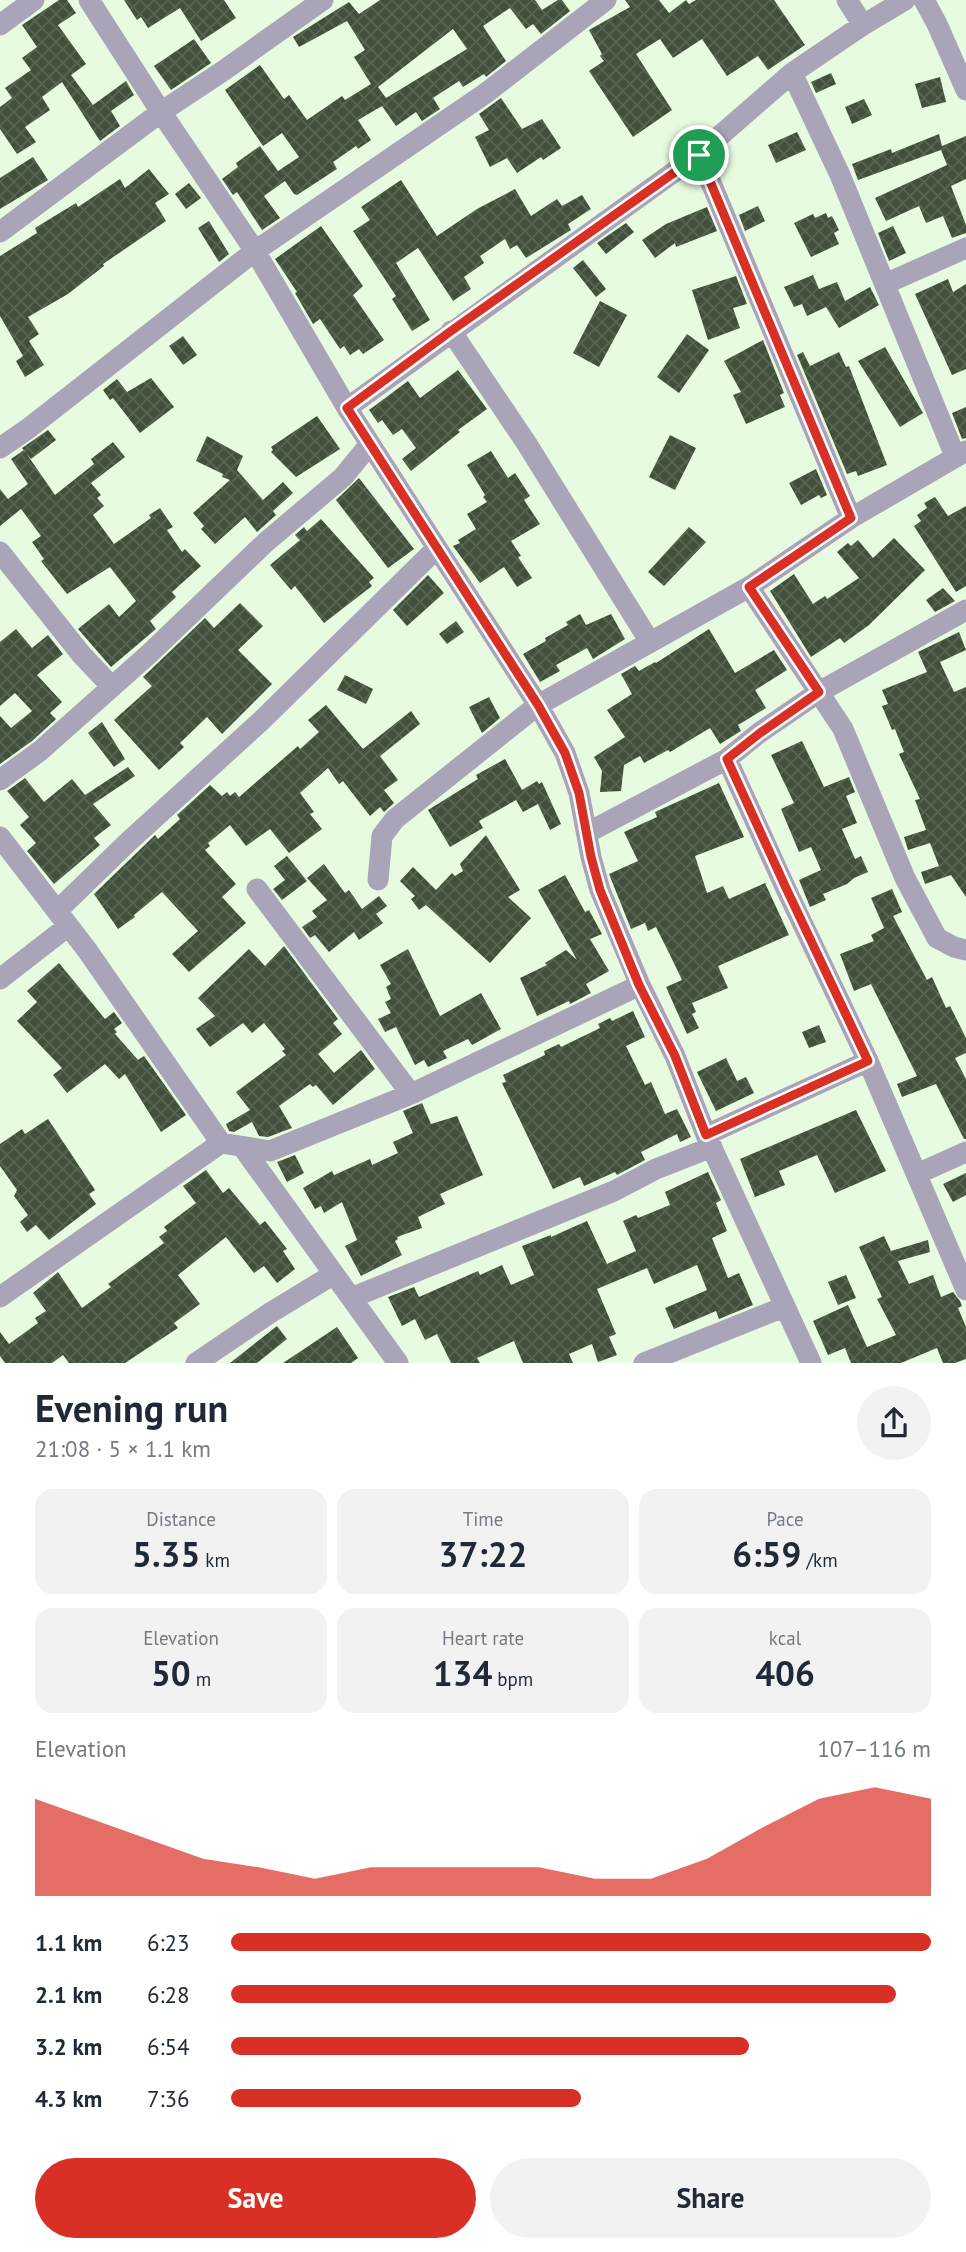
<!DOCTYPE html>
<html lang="en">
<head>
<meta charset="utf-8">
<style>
  body { margin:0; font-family:"PT Sans",sans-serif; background:#f2f2f3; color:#1f2937; height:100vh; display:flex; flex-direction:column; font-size:26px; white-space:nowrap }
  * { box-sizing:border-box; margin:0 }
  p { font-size:23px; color:#747a83 }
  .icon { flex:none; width:38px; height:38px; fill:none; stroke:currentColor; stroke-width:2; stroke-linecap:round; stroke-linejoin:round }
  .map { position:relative; height:1363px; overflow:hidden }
  .panel { display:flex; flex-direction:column; background:#fff; flex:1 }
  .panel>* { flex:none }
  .pin { position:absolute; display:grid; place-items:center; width:60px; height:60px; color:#fff; margin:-30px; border:4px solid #fff; border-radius:50%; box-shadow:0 2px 7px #0007 }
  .round { display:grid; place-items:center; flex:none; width:74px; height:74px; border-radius:37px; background:#f2f2f3 }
  .head { display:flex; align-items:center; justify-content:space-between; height:119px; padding:0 35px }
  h1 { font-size:38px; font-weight:700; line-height:52px }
  .metrics { display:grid; grid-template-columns:repeat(3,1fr); gap:10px; height:119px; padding:7px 35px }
  .metrics div { display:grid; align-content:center; border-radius:18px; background:#f2f2f3; text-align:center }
  .metrics b { font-size:35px; font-weight:700 }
  .metrics small { font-size:19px; font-weight:400 }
  .metrics p { font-size:19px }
  .chart { height:196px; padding:14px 35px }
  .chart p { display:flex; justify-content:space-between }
  .chart svg { width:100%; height:126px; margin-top:7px; fill:#d93025; opacity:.7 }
  .button { display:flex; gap:14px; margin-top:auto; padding:14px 35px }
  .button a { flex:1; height:80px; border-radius:42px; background:#d93025; color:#fff; font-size:28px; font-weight:700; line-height:80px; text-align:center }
  .button a+a { background:#f2f2f3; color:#1f2937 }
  ul { padding:0 35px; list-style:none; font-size:23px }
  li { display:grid; grid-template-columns:112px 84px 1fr; align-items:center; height:52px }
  li i { height:18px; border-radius:9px; background:#d93025 }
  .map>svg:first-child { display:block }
  .building { fill:url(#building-cross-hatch); fill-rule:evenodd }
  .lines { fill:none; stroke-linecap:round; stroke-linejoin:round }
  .minor { stroke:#a9a4b8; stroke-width:21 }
  .route-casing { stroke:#fff; stroke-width:14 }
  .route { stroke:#d93025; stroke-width:9 }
</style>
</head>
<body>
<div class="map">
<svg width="966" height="1363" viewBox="0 0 966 1363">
  <defs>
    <pattern id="building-cross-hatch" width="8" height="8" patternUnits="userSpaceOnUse" patternTransform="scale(1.75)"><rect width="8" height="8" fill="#40503a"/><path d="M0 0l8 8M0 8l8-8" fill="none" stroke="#586553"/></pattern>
  </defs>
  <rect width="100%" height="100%" fill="#e7fbe0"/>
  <path class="building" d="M59,0H67L76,13L58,25L86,64L71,75L93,105L126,81L134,95L111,111L120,126L100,141L62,82L42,97L50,110L25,127L36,142L17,154L0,129V107L12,98L5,88L31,70L22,58L37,47L22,25Z
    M124,0H224L236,18L201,41L180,8L148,28L141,17L137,20Z
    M380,0H535L542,10L558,0H562L570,11L541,34L533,24L526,29L510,8L483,26L506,61L486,77L484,74L463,87L459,81L433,98L440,109L422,121L416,112L396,126L382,106L358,120L371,140L358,149L356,146L333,162L337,169L297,195L294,194L285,181L264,196L280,218L262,230L237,192L233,195L222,179L238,167L236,163L260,146L278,171L299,157L282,133L263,146L225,90L260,65L284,99L289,95L307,120L342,96L345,100L371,84L354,57L365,50L347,21L299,47L293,37L349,2L359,14ZM453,29L467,49L386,98L378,87Z
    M625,0H659L669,13L686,0L689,4L696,0H774L805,45L768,70L758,56L727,76L702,39L673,58L660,39L636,54L672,110L633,137L589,71L604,61L600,56L602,54L589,30L630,7Z
    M194,39L211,63L171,90L154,66Z
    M831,73L836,84L816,93L811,82Z
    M940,77L946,102L922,108L915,84Z
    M501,98L522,129L542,119L561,148L543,160L541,157L517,173L507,158L490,167L475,137L489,130L479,114Z
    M864,99L872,115L852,124L845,107Z
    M797,132L806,150L776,163L768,145Z
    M939,134L942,146L966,136V179L951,186L966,225V233L952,238L943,216L926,223L919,206L886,221L875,198L947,165L941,150L858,180L852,164L891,149L892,153Z
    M33,157L48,180L0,209V178Z
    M149,169L169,194L155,203L166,221L103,264L104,266L68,294L28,317L39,334L29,341L44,365L25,377L16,361L23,356L0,316V256L37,233L35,228L76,203L78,207L120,179L125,188Z
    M401,180L437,236L477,209L515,189L531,216L557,199L562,206L582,195L591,209L568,224L571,230L526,258L517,245L510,249L505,239L480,256L484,263L464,277L471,289L453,301L418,248L396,263L430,320L412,331L392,299L396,296L353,231L370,220L361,207Z
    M189,183L201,198L186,209L175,194Z
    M758,206L765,221L745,231L739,215Z
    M707,207L717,231L676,247L675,243L655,258L642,240L666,224Z
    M826,213L828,218L832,216L839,230L834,233L839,244L811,257L794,223L813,214L815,218Z
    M209,221L229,254L219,262L198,228Z
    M626,223L634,232L606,254L597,243Z
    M321,226L363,286L353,295L384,340L363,354L359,349L350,355L344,346L340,349L320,319L313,324L295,293L297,292L275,259Z
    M893,226L906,253L889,261L878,233Z
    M583,260L606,289L596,297L573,268Z
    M813,275L819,289L837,282L845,301L870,287L879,305L839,328L826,307L807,316L802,304L794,307L784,287Z
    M736,276L747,304L733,308L740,328L708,340L692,290Z
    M948,279L953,292L966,284V369L952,375L915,294Z
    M600,301L627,315L599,367L573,353Z
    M687,334L709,350L679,393L657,377Z
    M183,336L197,355L183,365L169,346Z
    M763,340L784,393L780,395L785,407L746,424L733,395L741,392L724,361Z
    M885,347L923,413L900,427L858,361Z
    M803,352L810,366L839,352L846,367L849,366L887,465L858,476L856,471L847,474L797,355Z
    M458,370L487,409L458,430L460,432L411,471L402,459L416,448L402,429L393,435L382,420L378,423L369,410L408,381L420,398Z
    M151,378L174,407L140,433L113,398L110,400L103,390L117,379L127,392Z
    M966,407V438L962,439L952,413Z
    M317,416L340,449L296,477L271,452L273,450L271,447Z
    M48,430L56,440L31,459L22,448Z
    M670,435L696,448L675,490L649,477Z
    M207,436L243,456L237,470L263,500L283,482L293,493L273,511L276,515L257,532L245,517L215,544L201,529L204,526L193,513L230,480L222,477L223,474L196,461Z
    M113,442L125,457L91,483L101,495L97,498L104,506L93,515L114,544L151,518L149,515L160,508L173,527L167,530L182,552L185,549L201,566L172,592L176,597L150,621L156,629L111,667L78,629L109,604L119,617L136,601L110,567L67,594L41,561L44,559L32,542L41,536L21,509L0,526V489L8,499L28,484L11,459L24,450L55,495L94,464L91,459Z
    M491,451L508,478L515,473L530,496L524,500L540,524L511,541L521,556L518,557L532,578L517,587L504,567L480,583L453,546L460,543L458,540L476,529L467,514L487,502L483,497L485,495L467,465Z
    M816,469L827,495L821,498L819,495L801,505L789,483Z
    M359,478L414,549L388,568L336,500Z
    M935,497L948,516L966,506V586L956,592L914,526L921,521L917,515L927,508L924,503Z
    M321,519L374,578L369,582L372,586L324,623L295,586L291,590L270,565L300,540L295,535L304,527L307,531Z
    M689,527L706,542L664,586L648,572Z
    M894,538L925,570L869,625L844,643L840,638L811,657L770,591L794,574L813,604L825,596L827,599L859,578L837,552L848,543L851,546L858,540L873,558Z
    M428,575L444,593L407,626L393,610Z
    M943,588L955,601L935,612L926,600Z
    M240,603L263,626L238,650L272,684L222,734L207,717L180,743L184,747L159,770L114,720L152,686L143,677L205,618L214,628Z
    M580,614L586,625L611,614L625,639L593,659L587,648L556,665L560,671L540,682L523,654L546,641L545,638L568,625L566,622Z
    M456,621L464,632L447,644L439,634Z
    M16,629L32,648L48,635L63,654L37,675L62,702L50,713L56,719L32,741L0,764V716L11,728L32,711L15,693L0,706V642Z
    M709,629L735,673L774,650L787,670L755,690L766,708L738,725L741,731L720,744L710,728L670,752L668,750L644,763L640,756L624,765L621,791L600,792L602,771L594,757L625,737L607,710L632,694L621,674L635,666L639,671L655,662L656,663Z
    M959,632L966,650L940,662L954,692L966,687V897L951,875L925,884L921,872L939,866L930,843L908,850L904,837L926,830L915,800L920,799L899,754L904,752L895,729L892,730L882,706L888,704L882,690L927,672L918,652Z
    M345,675L373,689L366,704L337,690Z
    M489,697L500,718L482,733L469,707Z
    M326,705L363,749L411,711L420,724L380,756L398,780L384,790L394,803L384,812L380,807L370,816L343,781L339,784L328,768L300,793L314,812L310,814L322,829L289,853L270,829L246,846L230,825L208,843L210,846L205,850L236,884L222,897L246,923L189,972L172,954L198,931L162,892L134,915L135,917L118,929L94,894L155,835L158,839L180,819L177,815L210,785L222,796L227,792L230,796L235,792L239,797L298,746L300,749L319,732L308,720Z
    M102,722L125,759L114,767L88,733Z
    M802,741L824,787L849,777L855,792L846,796L857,823L842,829L855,859L861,856L868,872L854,878L847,884L823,894L826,900L810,907L799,880L821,870L811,847L799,852L781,809L794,803L771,755Z
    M505,759L522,790L537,781L539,784L542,782L561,824L550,830L538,804L523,812L516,800L479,821L483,828L450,847L428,810L478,779L476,775Z
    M128,767L135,776L93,804L111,825L94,838L100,845L54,884L27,851L36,843L20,825L29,817L7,791L25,778L44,802L72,779L85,795Z
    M719,783L744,837L695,856L707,893L723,886L729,899L765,883L789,935L718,966L728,988L692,1003L696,1012L692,1014L699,1028L687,1034L666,987L682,980L671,957L656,927L648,931L645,923L631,929L609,874L638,861L624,832L657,817L655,812Z
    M486,835L520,890L508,897L531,918L490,963L426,905L419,910L411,899L415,896L400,881L413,867L436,890L452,873L455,876L463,871L460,864Z
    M287,856L307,881L282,900L273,889L285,880L274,866Z
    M324,864L345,893L349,890L362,909L379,896L387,906L376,914L383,923L359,940L354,932L329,952L315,935L310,938L302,927L317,917L312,911L327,900L307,878Z
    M565,875L585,912L589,910L602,934L590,939L609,971L586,984L591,993L570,1004L569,1001L537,1016L520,978L547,965L545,963L566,950L577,960L538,890Z
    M892,889L902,912L893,916L927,980L932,977L946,1008L950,1006L966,1038V1053L955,1058L966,1079V1139H964L936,1084L902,1097L897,1084L917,1076L871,984L854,991L840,954L874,941L871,935L884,928L871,898Z
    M284,946L338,1019L333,1023L342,1034L318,1054L334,1073L361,1050L375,1069L333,1105L316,1085L313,1087L310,1084L279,1106L292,1128L268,1137L259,1136L252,1122L234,1132L229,1131L226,1124L250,1110L236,1092L286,1055L282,1051L285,1049L264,1023L252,1033L243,1023L210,1047L196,1029L215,1016L198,998L249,949L265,966Z
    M408,949L440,1016L481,993L501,1029L472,1045L468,1039L443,1051L447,1058L428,1067L424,1060L415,1065L396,1027L385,1032L378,1019L391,1013L385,1002L391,999L386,987L391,984L380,965Z
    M59,963L105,1019L114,1012L122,1023L114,1029L117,1032L115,1034L138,1060L144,1056L186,1115L161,1132L125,1074L119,1079L105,1064L67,1093L53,1075L62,1068L17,1021L37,1002L27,991Z
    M633,1011L645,1037L626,1046L645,1085L651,1082L665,1114L677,1109L691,1137L680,1142L677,1134L641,1152L645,1160L617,1175L615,1172L584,1186L580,1177L553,1189L502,1083L506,1082L503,1075L545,1055L544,1051L559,1044L561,1047L600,1028L598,1024L610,1018L612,1021Z
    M819,1025L826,1042L809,1048L802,1032Z
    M726,1058L737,1081L746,1077L754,1093L716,1111L697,1072Z
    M422,1103L431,1124L457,1116L483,1175L440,1194L445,1204L418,1217L422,1228L397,1237L398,1239L395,1241L402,1255L361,1276L345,1246L357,1240L342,1202L324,1213L321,1206L315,1209L303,1188L332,1171L334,1175L370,1159L372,1165L398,1153L393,1142L413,1133L403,1111Z
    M856,1110L886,1171L835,1193L817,1155L779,1171L785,1185L755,1197L740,1159Z
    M48,1119L95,1190L89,1194L96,1204L49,1240L36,1225L27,1232L20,1222L28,1215L14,1196L17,1190L0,1166V1144L22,1129L25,1134Z
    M295,1155L304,1173L287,1182L277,1162Z
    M206,1170L223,1193L229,1188L260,1225L265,1221L287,1249L283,1251L295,1269L277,1283L264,1266L254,1273L226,1237L178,1275L200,1304L174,1323L178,1328L125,1363H69L63,1355L52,1363H5L0,1356V1332L9,1344L38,1323L35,1318L46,1311L33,1293L58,1272L82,1308L111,1287L108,1284L164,1243L159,1237L167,1231L164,1227L196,1203L183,1186Z
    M708,1172L721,1200L716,1203L727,1231L712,1238L728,1278L739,1273L753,1305L719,1319L716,1311L674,1329L665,1308L707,1290L697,1265L654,1284L647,1268L597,1289L616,1334L609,1337L617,1355L598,1362L592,1344L569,1354L573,1363H523L514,1341L477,1358L480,1363H451L437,1334L425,1340L415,1319L402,1326L388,1297L414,1287L419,1297L478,1271L480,1275L502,1265L511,1285L534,1275L522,1246L551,1235V1237L587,1221L607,1264L636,1251L623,1221L636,1215L638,1218L670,1205L665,1192Z
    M966,1173V1195L953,1202L943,1184Z
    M884,1236L891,1251L928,1240L930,1252L898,1261L909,1284L933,1275L941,1297L953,1292L960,1301L962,1306L958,1308L966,1327V1359L955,1363H943L937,1348L901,1363H851L845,1348L828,1355L813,1321L848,1305L867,1347L896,1335L877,1299L882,1297L859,1247Z
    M846,1275L856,1298L838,1305L828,1282Z
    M277,1326L287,1339L257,1363H230Z
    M337,1327L358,1358L351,1363H283Z"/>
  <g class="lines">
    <path class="minor" d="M89,0L161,112L255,251L347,408L538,705L565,753L579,793L591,857L600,890L640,985L675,1056L706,1135L811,1363
      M847,0L863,25
      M924,0L937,24L966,90
      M0,25L34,0
      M792,73L840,175L955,456
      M699,154L851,518
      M0,232L161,112L223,71L323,0
      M885,284L966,248
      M451,331L527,444L650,642
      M347,408L699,154L792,73L863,25L905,0
      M0,448L29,428L255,251L486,93L606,0
      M0,552L81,654L112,687
      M749,587L843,729L905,878L937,938L954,947L966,950
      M727,759L786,889L868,1061L966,1290
      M0,780L40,751L150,653L266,542L343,477L370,444
      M587,833L727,759L759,733L819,692L966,610
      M0,837L87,950L221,1143L270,1151L411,1094L640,985
      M378,880L382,836L395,819L538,705L749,587L851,518L966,451
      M257,889L411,1094
      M57,911L127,843L261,721L436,549
      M0,979L67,927
      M706,1135L868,1061
      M244,1149L398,1363
      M917,1174L966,1152
      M0,1297L221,1143
      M351,1298L614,1191L656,1169L712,1147
      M196,1363L270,1313L334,1274
      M644,1363L784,1307"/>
  </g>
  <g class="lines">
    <defs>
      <path id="route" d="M699,155L851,518L749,587L819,692L760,733L727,759L786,888L868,1061L706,1135L675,1056L639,985L600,890L591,857L579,793L565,753L538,705L347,408L451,331Z"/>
    </defs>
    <use href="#route" class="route-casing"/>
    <use href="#route" class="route"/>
  </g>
</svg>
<div class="pin" style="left:699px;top:155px;background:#1e9e55"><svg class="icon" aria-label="arrive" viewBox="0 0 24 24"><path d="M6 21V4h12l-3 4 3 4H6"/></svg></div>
</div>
<section class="panel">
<div class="head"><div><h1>Evening run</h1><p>21:08 · 5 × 1.1 km</p></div><a class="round"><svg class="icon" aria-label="share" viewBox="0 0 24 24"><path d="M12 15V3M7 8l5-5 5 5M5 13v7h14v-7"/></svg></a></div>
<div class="metrics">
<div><p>Distance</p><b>5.35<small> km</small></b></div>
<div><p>Time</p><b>37:22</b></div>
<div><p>Pace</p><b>6:59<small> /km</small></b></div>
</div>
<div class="metrics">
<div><p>Elevation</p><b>50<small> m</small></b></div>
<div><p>Heart rate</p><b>134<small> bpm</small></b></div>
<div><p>kcal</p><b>406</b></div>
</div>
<div class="chart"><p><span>Elevation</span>107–116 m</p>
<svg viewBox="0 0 160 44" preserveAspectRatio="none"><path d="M0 44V10L10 17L20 24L30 31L40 34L50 38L60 34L70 34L80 34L90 34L100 38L110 38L120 31L130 20L140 10L150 6L160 10V44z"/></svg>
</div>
<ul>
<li><b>1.1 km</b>6:23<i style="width:100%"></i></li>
<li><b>2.1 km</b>6:28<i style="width:95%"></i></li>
<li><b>3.2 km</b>6:54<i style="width:74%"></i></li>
<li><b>4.3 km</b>7:36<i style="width:50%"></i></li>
</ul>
<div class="button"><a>Save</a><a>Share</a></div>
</section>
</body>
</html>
